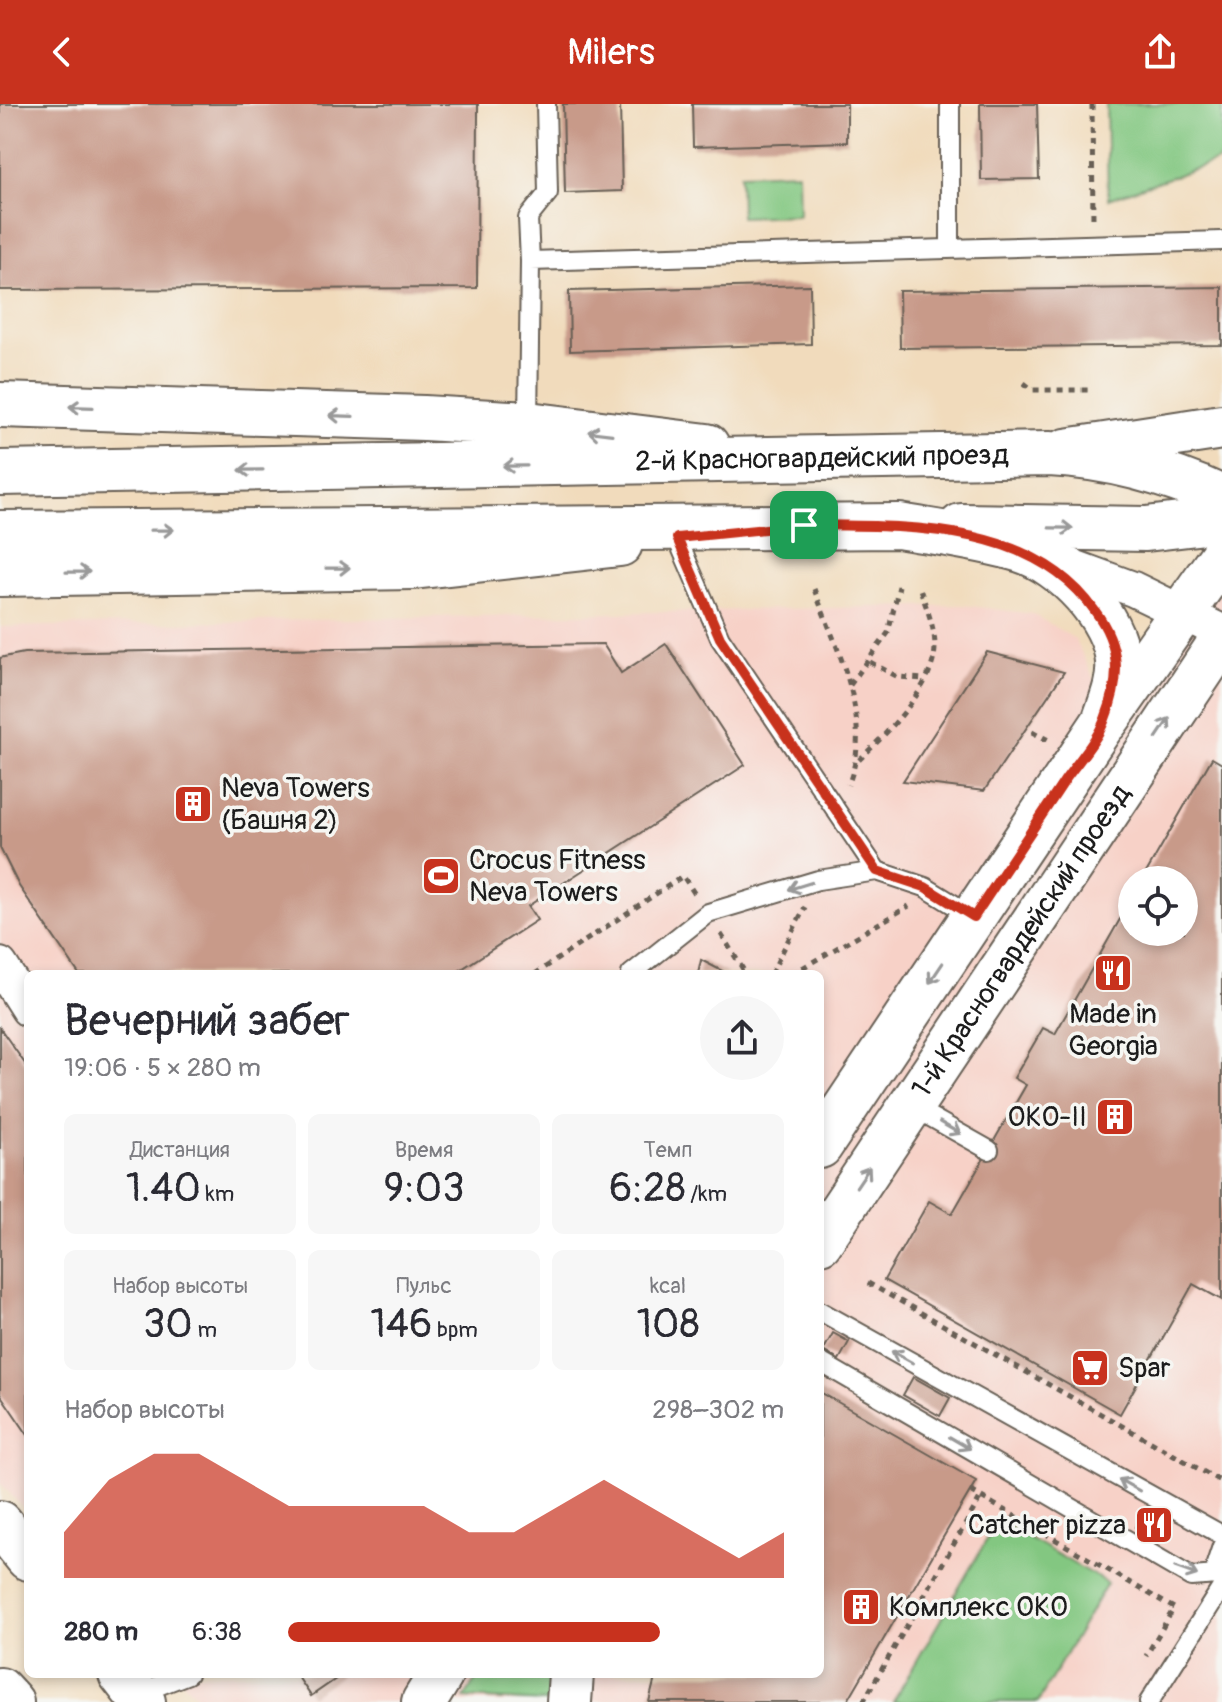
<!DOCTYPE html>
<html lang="ru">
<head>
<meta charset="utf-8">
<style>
  body { margin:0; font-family:Pangolin,sans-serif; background:#f7f7f7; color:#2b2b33; height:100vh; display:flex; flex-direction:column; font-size:30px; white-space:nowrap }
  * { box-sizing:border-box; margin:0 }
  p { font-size:26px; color:#7c7c81 }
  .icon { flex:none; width:44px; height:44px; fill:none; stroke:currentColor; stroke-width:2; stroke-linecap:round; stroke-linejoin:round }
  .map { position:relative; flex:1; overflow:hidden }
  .sheet { position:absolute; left:24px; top:866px; width:800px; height:708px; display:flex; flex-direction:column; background:#fff; border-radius:12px; box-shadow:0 4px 12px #0003 }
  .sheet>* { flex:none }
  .buttons { position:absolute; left:1118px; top:762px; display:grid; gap:16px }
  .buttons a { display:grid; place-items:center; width:80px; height:80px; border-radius:50%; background:#fff; box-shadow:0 4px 12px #0003; font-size:40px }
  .pin { position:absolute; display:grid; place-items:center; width:68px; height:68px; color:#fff; margin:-34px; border-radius:16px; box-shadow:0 4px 12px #0006 }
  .round { display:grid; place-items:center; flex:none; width:84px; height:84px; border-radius:42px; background:#f7f7f7 }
  .overview { display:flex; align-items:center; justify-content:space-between; height:136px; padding:0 40px }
  h1 { font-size:44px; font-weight:600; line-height:60px }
  .metrics { display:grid; grid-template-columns:repeat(3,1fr); gap:12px; height:136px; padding:8px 40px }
  .metrics div { display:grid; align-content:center; border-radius:12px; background:#f7f7f7; text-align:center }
  .metrics b { font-size:40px; font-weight:600 }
  .metrics small { font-size:22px; font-weight:400 }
  .metrics p { font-size:22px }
  .chart { height:224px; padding:16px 40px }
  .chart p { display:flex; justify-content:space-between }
  .chart svg { width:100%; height:144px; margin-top:8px; fill:#c8321e; opacity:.7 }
  ul { padding:0 40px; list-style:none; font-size:26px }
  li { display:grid; grid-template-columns:128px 96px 1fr; align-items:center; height:60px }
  li i { height:20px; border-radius:10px; background:#c8321e }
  header { display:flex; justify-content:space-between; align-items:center; height:104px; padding:0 40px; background:#c8321e; color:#fff; font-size:36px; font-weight:600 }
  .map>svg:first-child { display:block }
  .built { fill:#f7d1c7; fill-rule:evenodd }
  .green { fill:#83c781; stroke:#50724e; stroke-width:2 }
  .building { fill:#c89a89 }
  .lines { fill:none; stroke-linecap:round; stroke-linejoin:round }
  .service-casing { stroke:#675f54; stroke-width:22 }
  .minor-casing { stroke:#675f54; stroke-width:38 }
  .tertiary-casing { stroke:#675f54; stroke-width:48 }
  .secondary-casing { stroke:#675f54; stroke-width:48 }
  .primary-casing { stroke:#675f54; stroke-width:48 }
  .path { stroke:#675f54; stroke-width:5; stroke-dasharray:6 6; stroke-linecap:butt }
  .service { stroke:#fff; stroke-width:18 }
  .minor { stroke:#fff; stroke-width:34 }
  .tertiary { stroke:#fff; stroke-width:44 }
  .secondary { stroke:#fff; stroke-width:44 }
  .primary { stroke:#fff; stroke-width:44 }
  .oneway { stroke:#999 }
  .route-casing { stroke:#fff; stroke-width:16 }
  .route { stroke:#c8321e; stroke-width:10 }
  .labels { text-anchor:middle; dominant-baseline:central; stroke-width:7; stroke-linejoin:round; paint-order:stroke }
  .street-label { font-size:28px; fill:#1c1c1c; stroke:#f6f6f2 }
  .poi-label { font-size:28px; fill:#1c1c1c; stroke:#f6f6f2; text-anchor:start }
</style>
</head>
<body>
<header><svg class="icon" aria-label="back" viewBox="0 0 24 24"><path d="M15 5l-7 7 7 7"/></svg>Milers<svg class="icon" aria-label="share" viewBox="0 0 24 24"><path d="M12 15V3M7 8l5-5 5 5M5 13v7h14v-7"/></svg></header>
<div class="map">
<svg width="1222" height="1598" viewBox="0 0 1222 1598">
  <rect width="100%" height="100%" fill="#f6f6f2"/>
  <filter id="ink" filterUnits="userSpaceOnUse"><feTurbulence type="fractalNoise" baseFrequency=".0125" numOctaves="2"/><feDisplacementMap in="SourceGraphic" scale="16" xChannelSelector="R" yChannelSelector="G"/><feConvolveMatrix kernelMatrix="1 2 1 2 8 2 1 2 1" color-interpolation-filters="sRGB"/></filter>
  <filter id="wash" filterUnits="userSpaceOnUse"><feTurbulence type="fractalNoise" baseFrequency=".006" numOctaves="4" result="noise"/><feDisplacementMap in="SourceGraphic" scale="32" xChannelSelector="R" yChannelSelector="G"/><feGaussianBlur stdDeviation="1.8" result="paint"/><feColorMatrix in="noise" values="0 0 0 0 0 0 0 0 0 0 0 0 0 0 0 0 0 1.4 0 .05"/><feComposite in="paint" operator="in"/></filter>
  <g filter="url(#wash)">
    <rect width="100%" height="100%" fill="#f1dbbc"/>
    <path class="built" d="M1222,481V1598H202L176,1570H820V870H28V1409L0,1379V523L962,501L1033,510L1075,535L1095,577ZM1132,776H1184V828H1132Z"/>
    <path class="green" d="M1106,0H1222V51L1218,57L1108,95Z
      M798,68L799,111L741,113L740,70Z
      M998,1416L1107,1479L1038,1598H893Z
      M481,1570H550L548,1598L464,1594Z"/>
    <g id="blocks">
      <path class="building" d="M0,0H478L477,184L0,186Z
        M563,0H620L622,87L565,89Z
        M692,0H847V38L693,43Z
        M980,0H1037L1039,75L981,76Z
        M810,181L811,240L570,247L569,187Z
        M1222,183V241L900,244L899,187Z
        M603,540L621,569L666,540L745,661L528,802L537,816L454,870H79L19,782L0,744V554L4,553L24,549Z
        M987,548L1064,568L984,687L903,677Z
        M1212,654L1222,660V1196L1193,1180L1120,1310L884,1176L929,1097L952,1110L1026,981L1014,974L1043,924L1055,930L1132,794V828H1184V776H1142Z
        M701,856L728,870H698Z
        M0,924L28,964V1331L0,1290Z
        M833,1229L849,1238L839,1256L823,1247Z
        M913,1273L950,1294L940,1312L903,1291Z
        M820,1288L976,1377L847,1598H649L656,1570H820Z
        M1145,1405L1171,1420L1161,1438L1135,1423Z
        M296,1570H343L311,1592Z"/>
    </g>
  </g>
  <g filter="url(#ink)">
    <use href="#blocks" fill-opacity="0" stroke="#675f54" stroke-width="2"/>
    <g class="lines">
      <defs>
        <path id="service" d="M546,0L548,89L528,114L530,157L1222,137
          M950,0V143
          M528,320L530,157
          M677,434L720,534L877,767
          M631,870L708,809L818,776L877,767L925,783L974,813
          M911,1002L989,1046
          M820,1207L1222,1431
          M820,1258L1191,1473L1218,1471
          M1222,1442L1216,1460L1222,1478
          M137,1590L188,1570
          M1149,1598L1222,1483"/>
        <path id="minor" d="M1054,456L1133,485L1222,528
          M0,861L28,905"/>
        <path id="tertiary" d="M0,301L424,314L528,320L707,342
          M1066,347L1222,323
          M961,422L1146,425L1222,416
          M0,470L413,463L620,440
          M1106,617L1222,452"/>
        <g id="secondary">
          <path id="s1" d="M0,369L1049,350C1111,353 1166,368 1222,394"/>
          <path d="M0,429L899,422C939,429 981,434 1021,446C1063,459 1115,513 1118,558C1120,578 1110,600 1104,618L820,1042"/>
          <path id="s2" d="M820,1138L1222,536"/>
          <path d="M424,1598L441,1570"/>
          <path d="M569,1598L571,1570"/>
        </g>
        <path id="primary" d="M0,1419L28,1454
          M121,1570L143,1598
          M0,1586L11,1598"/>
      </defs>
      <use href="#service" class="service-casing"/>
      <use href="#minor" class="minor-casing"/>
      <use href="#tertiary" class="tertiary-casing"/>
      <use href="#secondary" class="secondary-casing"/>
      <use href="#primary" class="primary-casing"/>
      <path class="path" d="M1092,0L1093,119
        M1024,279L1033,286H1089
        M814,485C837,546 875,617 848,681
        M870,558L898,573L924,575
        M850,581L888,529L899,482
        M1032,628L1045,635L1047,631
        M859,656C885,631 935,582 935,543C935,522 925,501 919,482
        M721,830L746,870
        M535,870L683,772L696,792
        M771,870L805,803
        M792,870L909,802
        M868,1179L1222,1378
        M971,1387L1174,1504L1146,1552
        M863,1598L981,1393"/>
      <use href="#service" class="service"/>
      <use href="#minor" class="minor"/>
      <use href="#tertiary" class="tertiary"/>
      <use href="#secondary" class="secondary"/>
      <use href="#primary" class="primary"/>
    </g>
    <defs><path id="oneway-shaft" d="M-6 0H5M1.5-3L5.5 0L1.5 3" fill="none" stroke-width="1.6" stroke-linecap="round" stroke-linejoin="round" transform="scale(2)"/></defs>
    <g class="oneway">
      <use href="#oneway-shaft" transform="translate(81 303) rotate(-178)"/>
      <use href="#oneway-shaft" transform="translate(341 312) rotate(-178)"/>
      <use href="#oneway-shaft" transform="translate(600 329) rotate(-173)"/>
      <use href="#oneway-shaft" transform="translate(515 362) rotate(179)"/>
      <use href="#oneway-shaft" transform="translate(251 366) rotate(179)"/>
      <use href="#oneway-shaft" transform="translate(1061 424) rotate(1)"/>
      <use href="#oneway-shaft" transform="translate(162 426) rotate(-1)"/>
      <use href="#oneway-shaft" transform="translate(338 464) rotate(-1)"/>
      <use href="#oneway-shaft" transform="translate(78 468) rotate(-1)"/>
      <use href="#oneway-shaft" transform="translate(1163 624) rotate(-56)"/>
      <use href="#oneway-shaft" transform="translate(800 782) rotate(163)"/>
      <use href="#oneway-shaft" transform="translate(936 869) rotate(124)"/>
      <use href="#oneway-shaft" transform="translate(950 1024) rotate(30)"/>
      <use href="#oneway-shaft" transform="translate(863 1073) rotate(-56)"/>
      <use href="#oneway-shaft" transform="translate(902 1253) rotate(-151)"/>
      <use href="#oneway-shaft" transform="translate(960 1339) rotate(30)"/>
      <use href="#oneway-shaft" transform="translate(1129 1381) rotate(-151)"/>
      <use href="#oneway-shaft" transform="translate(1186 1467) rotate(20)"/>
    </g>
  </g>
  <g class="lines" filter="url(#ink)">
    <defs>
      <path id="route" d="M804,421C903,422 1032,417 1095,507C1121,542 1121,575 1105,615C1097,637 1078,657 1065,676C1035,722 1004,767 974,813L925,783L877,767L720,534L677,434Z"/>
    </defs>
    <use href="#route" class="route-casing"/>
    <use href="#route" class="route"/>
  </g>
  <defs>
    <symbol id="building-square" viewBox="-11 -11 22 22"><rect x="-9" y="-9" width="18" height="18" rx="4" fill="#c8321e" stroke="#f6f6f2"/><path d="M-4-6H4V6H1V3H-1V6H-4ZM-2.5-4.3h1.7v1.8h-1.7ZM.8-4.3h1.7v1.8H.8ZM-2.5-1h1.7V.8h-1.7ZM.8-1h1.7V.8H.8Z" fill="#fff"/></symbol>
    <symbol id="stadium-square" viewBox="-11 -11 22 22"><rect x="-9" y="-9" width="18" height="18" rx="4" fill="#c8321e" stroke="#f6f6f2"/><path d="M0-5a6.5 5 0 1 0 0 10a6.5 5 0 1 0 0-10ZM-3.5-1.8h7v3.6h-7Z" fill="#fff"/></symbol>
    <symbol id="restaurant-square" viewBox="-11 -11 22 22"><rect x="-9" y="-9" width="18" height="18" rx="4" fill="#c8321e" stroke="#f6f6f2"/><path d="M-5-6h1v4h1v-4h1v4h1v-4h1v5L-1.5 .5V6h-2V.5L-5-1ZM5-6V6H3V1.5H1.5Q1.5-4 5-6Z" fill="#fff"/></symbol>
    <symbol id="supermarket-square" viewBox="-11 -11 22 22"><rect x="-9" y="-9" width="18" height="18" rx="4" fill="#c8321e" stroke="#f6f6f2"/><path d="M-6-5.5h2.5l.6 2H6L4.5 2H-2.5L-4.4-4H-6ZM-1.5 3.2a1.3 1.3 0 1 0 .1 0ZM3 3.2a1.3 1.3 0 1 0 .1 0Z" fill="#fff"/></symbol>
  </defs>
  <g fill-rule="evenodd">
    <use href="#building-square" x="171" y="678" width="44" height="44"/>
    <use href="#stadium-square" x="419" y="750" width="44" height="44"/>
    <use href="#restaurant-square" x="1091" y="847" width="44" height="44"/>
    <use href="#building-square" x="1093" y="991" width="44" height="44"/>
    <use href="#supermarket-square" x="1068" y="1242" width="44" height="44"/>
    <use href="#restaurant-square" x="1132" y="1399" width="44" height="44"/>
    <use href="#building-square" x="839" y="1481" width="44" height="44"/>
  </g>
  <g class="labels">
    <g class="street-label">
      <text stroke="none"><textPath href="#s1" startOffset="822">2-й Красногвардейский проезд</textPath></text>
      <text stroke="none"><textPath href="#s2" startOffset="362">1-й Красногвардейский проезд</textPath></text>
    </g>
    <g class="poi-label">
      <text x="221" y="684">Neva Towers<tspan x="221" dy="32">(Башня 2)</tspan></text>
      <text x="469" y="756">Crocus Fitness<tspan x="469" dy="32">Neva Towers</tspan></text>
      <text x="1113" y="910" text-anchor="middle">Made in<tspan x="1113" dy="32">Georgia</tspan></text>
      <text x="1087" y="1013" text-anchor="end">ОКО-II</text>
      <text x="1118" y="1264">Spar</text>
      <text x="1126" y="1421" text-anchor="end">Catcher pizza</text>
      <text x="889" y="1503">Комплекс ОКО</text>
    </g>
  </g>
</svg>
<div class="buttons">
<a><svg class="icon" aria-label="locate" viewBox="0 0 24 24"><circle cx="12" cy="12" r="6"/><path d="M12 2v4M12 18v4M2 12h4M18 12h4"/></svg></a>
</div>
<div class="pin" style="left:804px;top:421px;background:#1e9e55"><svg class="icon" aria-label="arrive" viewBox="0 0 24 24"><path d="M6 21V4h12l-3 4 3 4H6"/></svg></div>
<section class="sheet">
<div class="overview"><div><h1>Вечерний забег</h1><p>19:06 · 5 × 280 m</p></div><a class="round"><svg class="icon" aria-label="share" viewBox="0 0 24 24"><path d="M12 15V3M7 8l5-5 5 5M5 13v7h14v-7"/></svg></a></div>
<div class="metrics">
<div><p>Дистанция</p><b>1.40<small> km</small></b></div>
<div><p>Время</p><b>9:03</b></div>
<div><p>Темп</p><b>6:28<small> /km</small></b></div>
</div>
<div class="metrics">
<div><p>Набор высоты</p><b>30<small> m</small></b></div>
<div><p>Пульс</p><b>146<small> bpm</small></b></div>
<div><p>kcal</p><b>108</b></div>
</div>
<div class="chart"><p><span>Набор высоты</span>298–302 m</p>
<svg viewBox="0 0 160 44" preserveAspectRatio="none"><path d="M0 44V30L10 14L20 6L30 6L40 14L50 22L60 22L70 22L80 22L90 30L100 30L110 22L120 14L130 22L140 30L150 38L160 30V44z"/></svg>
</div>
<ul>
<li><b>280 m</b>6:38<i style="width:75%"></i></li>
</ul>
</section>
</div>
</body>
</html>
